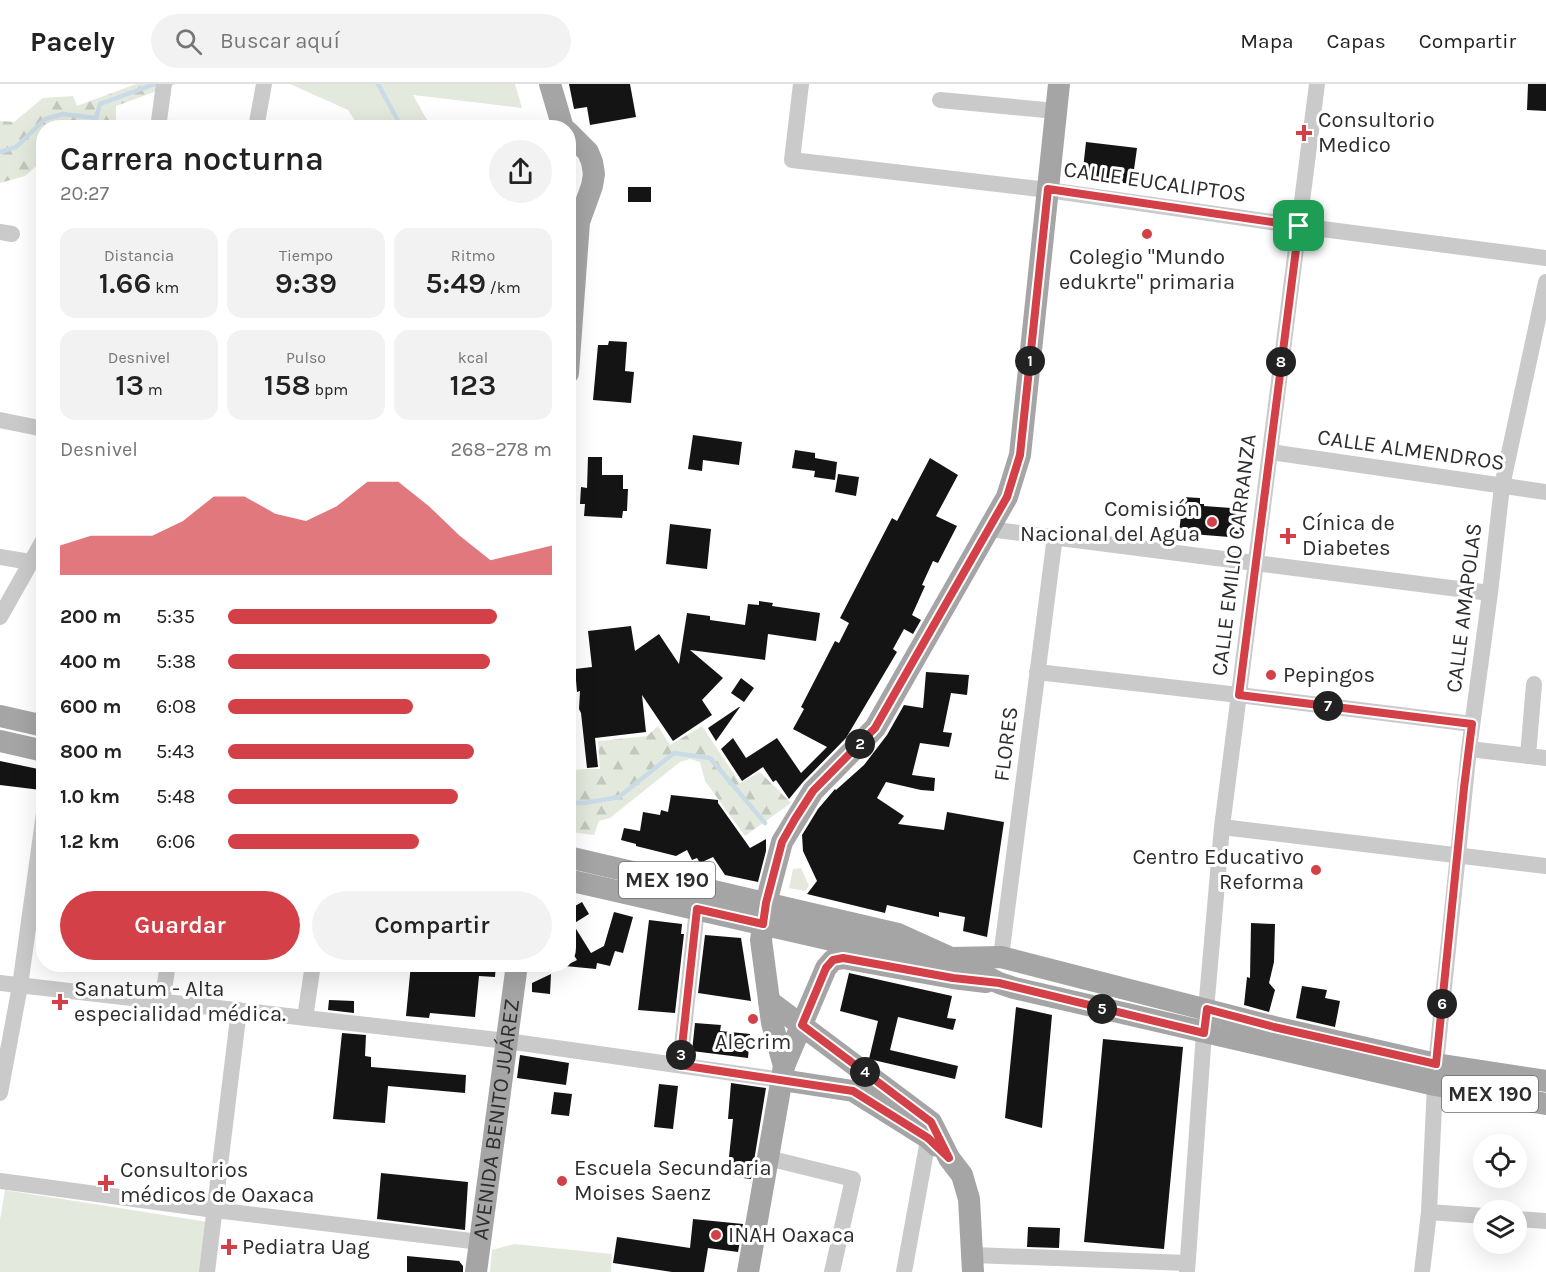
<!DOCTYPE html>
<html lang="es">
<head>
<meta charset="utf-8">
<style>
  body { margin:0; font-family:Karla,sans-serif; background:#f2f2f2; color:#222; height:100vh; display:flex; flex-direction:column; font-size:22px; white-space:nowrap }
  * { box-sizing:border-box; margin:0 }
  p { font-size:20px; color:#767676 }
  .icon { flex:none; width:33px; height:33px; fill:none; stroke:currentColor; stroke-width:2; stroke-linecap:round; stroke-linejoin:round }
  .map { position:relative; flex:1; overflow:hidden }
  .drawer { position:absolute; left:36px; top:36px; width:540px; height:852px; display:flex; flex-direction:column; background:#fff; border-radius:24px; box-shadow:0 6px 24px #0002 }
  .drawer>* { flex:none }
  .fabs { position:absolute; left:1473px; top:1050px; display:grid; gap:12px }
  .fabs a { display:grid; place-items:center; width:54px; height:54px; border-radius:50%; background:#fff; box-shadow:0 6px 24px #0002; font-size:30px }
  .pin { position:absolute; display:grid; place-items:center; width:51px; height:51px; color:#fff; margin:-26px; border-radius:12px; box-shadow:0 3px 9px #0006 }
  .km { position:absolute; width:30px; height:30px; margin:-15px; border-radius:50%; background:#222; color:#fff; font-size:16px; line-height:30px; text-align:center }
  .round { display:grid; place-items:center; flex:none; width:63px; height:63px; border-radius:32px; background:#f2f2f2 }
  .summary { display:flex; align-items:center; justify-content:space-between; height:102px; padding:0 24px }
  h1 { font-size:33px; font-weight:600; line-height:45px }
  .stats { display:grid; grid-template-columns:repeat(3,1fr); gap:9px; height:102px; padding:6px 24px }
  .stats div { display:grid; align-content:center; border-radius:15px; background:#f2f2f2; text-align:center }
  .stats b { font-size:30px; font-weight:600 }
  .stats small { font-size:16px; font-weight:400 }
  .stats p { font-size:16px }
  .chart { height:168px; padding:12px 24px }
  .chart p { display:flex; justify-content:space-between }
  .chart svg { width:100%; height:108px; margin-top:6px; fill:#d44048; opacity:.7 }
  .cta { display:flex; gap:12px; margin-top:auto; padding:12px 24px }
  .cta a { flex:1; height:69px; border-radius:36px; background:#d44048; color:#fff; font-size:24px; font-weight:600; line-height:69px; text-align:center }
  .cta a+a { background:#f2f2f2; color:#222 }
  ul { padding:0 24px; list-style:none; font-size:20px }
  li { display:grid; grid-template-columns:96px 72px 1fr; align-items:center; height:45px }
  li i { height:15px; border-radius:8px; background:#d44048 }
  header { display:flex; align-items:center; gap:36px; box-sizing:border-box; height:84px; padding:0 30px; background:#fff; border-bottom:2px solid #e0e0e0 }
  header strong { font-size:28px }
  nav { display:flex; gap:33px; margin-inline-start:auto; font-size:21px }
  .search { width:420px; height:54px; background:#f2f2f2; display:flex; align-items:center; gap:15px; box-sizing:border-box; padding:0 21px; border-radius:33px; color:#767676; font-size:22px }
  .map>svg:first-child { display:block }
  .green { fill:#e3e9dc }
  .forest { fill:url(#forest-firs) }
  .lines { fill:none; stroke-linecap:round; stroke-linejoin:round }
  .stream { stroke:#cadbe8; stroke-width:4.5 }
  .building { fill:#141414 }
  .minor { stroke:#cacaca; stroke-width:16 }
  .major { stroke:#a5a5a5; stroke-width:22 }
  .route-casing { stroke:#fff; stroke-width:12 }
  .route { stroke:#d44048; stroke-width:8 }
  .poi-dot { fill:#d44048; stroke:#fff; stroke-width:2 }
  .labels { text-anchor:middle; dominant-baseline:central; stroke-width:6; stroke-linejoin:round; paint-order:stroke }
  .shield { fill:#fff; stroke:#6c6c6c; stroke-width:1.5 }
  .shield-label { font-size:21px; font-weight:bold; fill:#2d2d2d }
  .poi-label { font-size:22px; fill:#2d2d2d; stroke:#fff; text-anchor:start }
  .street-label { font-size:22px; fill:#2d2d2d; stroke:#fff }
</style>
</head>
<body>
<header>
<strong>Pacely</strong>
<div class="search"><svg class="icon" aria-label="search" viewBox="0 0 24 24"><circle cx="10" cy="10" r="6"/><path d="M15 15l6 6"/></svg>Buscar aquí</div>
<nav><a>Mapa</a><a>Capas</a><a>Compartir</a></nav>
</header>
<div class="map">
<svg width="1546" height="1188" viewBox="0 0 1546 1188">
  <defs>
    <pattern id="forest-firs" width="22" height="20" patternUnits="userSpaceOnUse" patternTransform="scale(1.5)"><rect width="22" height="20" fill="#e3e9dc"/><path d="M5 1l3.5 6h-7zM16 11l3.5 6h-7z" fill="#c3c8bd"/></pattern>
  </defs>
  <rect width="100%" height="100%" fill="#fff"/>
  <path class="green" d="M290,0H515L522,24L413,11L431,43H359L348,26Z
    M801,784L809,802L805,807L789,804L793,785Z
    M5,1106L208,1138L200,1188H0V1136Z
    M514,1160L612,1170L611,1188H490L492,1166Z"/>
  <path class="forest" d="M136,0H176L116,22V43H81L69,41L66,43L44,44L43,76L25,92L0,99V37L14,38L43,14L73,12L77,22Z
    M658,642L670,661L702,642L740,699L760,688L791,719L745,752L705,697L700,678L690,675L680,678L610,734L599,737L594,751L571,748L568,746L569,686L600,685L598,657L647,652Z"/>
  <g class="lines">
    <path class="stream" d="M378,0L402,44
      M0,68L16,63L45,35L63,30L96,34L100,20L155,0
      M568,719H584L619,713L674,669L710,674L765,739"/>
  </g>
  <path class="building" d="M569,0H630L636,33L590,41L587,23L574,25Z
    M1528,0H1546V27L1527,26Z
    M1086,58L1137,64L1132,100L1082,94Z
    M628,103H651V118H628Z
    M609,257L627,258L625,287L634,288L631,319L593,316L598,261H608Z
    M693,351L742,358L739,381L703,376L702,387L688,385Z
    M795,366L815,369V374L837,378L835,396L814,393L815,387L792,384Z
    M588,373H602V391H623V405H628L627,427H623L622,434L584,432L585,420H580L581,403L587,404Z
    M930,374L958,391L936,432L957,442L938,479L933,477L922,501L925,502L912,531L921,536L913,550L904,545L893,565L897,568L846,654L803,698L789,715L776,696L773,698L763,683L742,697L721,665L733,654L746,674L777,654L801,689L827,663L793,645L804,625L801,623L835,557L839,559L849,539L840,534L892,434L897,437Z
    M838,390L859,393L856,412L835,408Z
    M1183,413L1200,414V420H1204V422L1245,425L1242,454L1179,449Z
    M670,440L711,445L707,485L666,480Z
    M759,517L773,519L772,522L820,529L816,557L768,550L765,576L690,566L723,594L702,616L712,631L673,657L642,611L646,648L595,654L598,683L587,684L581,629L579,625L580,607L577,608L575,585L592,583L588,547L631,542L635,567L659,550L679,580L687,529L710,532V536L745,541L748,520L759,521Z
    M926,588L969,591L967,611L951,609L943,648L952,649L949,663L920,659L912,691L935,694L934,707L921,706L886,698L877,714L904,732L898,740L944,746L947,728L1004,738L987,853L963,847L965,833L939,828V833L887,821L885,829L807,810L817,797L803,767L802,751L818,725L835,705L836,706L864,681L887,651L904,621L923,624Z
    M741,594L754,604L744,618L731,609Z
    M739,623H740L716,657L708,644Z
    M0,677L43,686L41,706L0,701Z
    M671,711L718,716V719L750,764L766,755V767L758,798L725,791L713,773L700,779L697,774L692,776L687,766L676,772L636,762V760L621,756L624,744L640,747L643,728L660,731L661,726L668,728Z
    M582,818L589,830L573,840L591,869L604,862L614,828L633,833L623,869L615,867L610,882L597,879L596,885L565,882L577,876L568,862V826Z
    M649,836L682,840L681,850H684L675,929L638,926Z
    M1251,839L1275,840L1274,878L1269,899L1275,906L1269,928L1244,921L1247,893L1250,894Z
    M705,851L741,854L751,917L698,909Z
    M411,880H496L495,893L479,892L475,933L430,929L429,934L406,932Z
    M849,889L952,912L947,934L956,935L953,946L898,933L890,966L958,982L955,995L869,975L878,937L840,927Z
    M551,890L550,910L532,908V899Z
    M1302,902L1327,906L1325,914L1340,917L1335,943L1296,934Z
    M329,916L354,917V929L328,926Z
    M1016,923L1052,931L1042,1044L1005,1034Z
    M695,939L721,941L720,947L750,950L748,974L692,967Z
    M342,949L366,951L365,972L371,973V983L466,991L465,1009L388,1002L385,1039L333,1035Z
    M1103,955L1183,963L1164,1165L1084,1158Z
    M520,971L569,979L566,1001L517,994Z
    M731,999L766,1004L751,1095L727,1092L733,1035H728Z
    M659,1000L678,1002L673,1045L654,1043Z
    M554,1008L572,1010L569,1032L551,1030Z
    M381,1089L468,1098L465,1146L377,1135Z
    M693,1135L743,1140L738,1168L708,1164L704,1188H672L613,1179L617,1153L690,1164Z
    M1028,1143L1060,1144L1059,1164L1027,1163Z
    M407,1172L459,1177L463,1182V1188H407Z"/>
  <g class="lines">
    <path class="minor" d="M801,0L792,76L1048,106L1299,142L1546,174
      M940,16L1056,27
      M158,44L164,0
      M256,44L264,0
      M0,148L12,150
      M0,336L44,345
      M1270,368L1546,408
      M989,445L1490,509
      M0,473L30,478
      M0,533L44,455
      M1037,588L1239,611L1472,640
      M1469,665L1546,674
      M1528,672L1534,600
      M1222,743L1546,782
      M1001,873L1055,452
      M0,899L507,957L782,996
      M162,918L168,880
      M305,934L313,880
      M680,981L697,825
      M0,1009L20,902L44,729
      M768,1074L853,1095L832,1188
      M0,1097L215,1126L480,1158
      M1429,1128L1484,1132
      M1516,1135L1546,1137
      M973,1171L1187,1179
      M207,1188L239,926
      M904,1188L930,1045
      M1187,1188L1204,949L1222,743L1317,0
      M1422,1188L1429,1128L1436,980L1469,665L1490,509L1502,402L1546,198"/>
    <g class="major">
      <path d="M550,0L563,44"/>
      <path d="M568,48L588,68L592,78L594,90L592,102L579,138L568,289"/>
      <path d="M0,632L44,642"/>
      <path d="M0,657L44,667"/>
      <path d="M568,773L898,850L951,874L999,899L1014,904L1435,1001L1546,1020"/>
      <path d="M568,796L893,870L951,874L1001,873L1274,943L1436,980L1546,997"/>
      <path d="M769,917L931,1038L949,1074L962,1091L969,1115L973,1188"/>
      <path d="M784,982L826,884L833,876L843,874L953,894L986,898"/>
      <path d="M782,996L853,1007L928,1054L937,1062"/>
      <path id="s1" d="M476,1188L517,880"/>
      <path d="M748,1188L784,982L772,939L761,856L766,819L782,758L813,707L875,644L1007,413L1020,371L1059,0"/>
    </g>
  </g>
  <g class="lines">
    <defs>
      <path id="route" d="M1048,105L1299,142L1239,611L1472,640L1464,704L1436,980L1274,943L1207,925L1204,949L999,899L953,894L843,874L833,876L826,884L802,941L931,1038L949,1074L928,1054L853,1007L680,981L697,825L763,840L766,819L782,758L795,735L813,707L875,644L1007,413L1020,371Z"/>
    </defs>
    <use href="#route" class="route-casing"/>
    <use href="#route" class="route"/>
  </g>
  <g class="poi-dot">
    <path d="M1301 40h6v6h6v6h-6v6h-6v-6h-6v-6h6z"/>
    <circle cx="1147" cy="150" r="6"/>
    <circle cx="1212" cy="438" r="6"/>
    <path d="M1285 443h6v6h6v6h-6v6h-6v-6h-6v-6h6z"/>
    <circle cx="1271" cy="591" r="6"/>
    <circle cx="1316" cy="786" r="6"/>
    <path d="M57 909h6v6h6v6h-6v6h-6v-6h-6v-6h6z"/>
    <circle cx="753" cy="935" r="6"/>
    <circle cx="562" cy="1097" r="6"/>
    <path d="M103 1090h6v6h6v6h-6v6h-6v-6h-6v-6h6z"/>
    <circle cx="716" cy="1151" r="6"/>
    <path d="M226 1154h6v6h6v6h-6v6h-6v-6h-6v-6h6z"/>
  </g>
  <g class="labels">
    <g class="shield">
      <rect x="619" y="778" width="96" height="36" rx="4.5"/>
      <rect x="1442" y="992" width="96" height="36" rx="4.5"/>
    </g>
    <g class="shield-label">
      <text x="667" y="796">MEX 190</text>
      <text x="1490" y="1010">MEX 190</text>
    </g>
    <g class="poi-label">
      <text x="1318" y="36">Consultorio<tspan x="1318" dy="25">Medico</tspan></text>
      <text x="1147" y="173" text-anchor="middle">Colegio "Mundo<tspan x="1147" dy="25">edukrte" primaria</tspan></text>
      <text x="1200" y="425" text-anchor="end">Comisión<tspan x="1200" dy="25">Nacional del Agua</tspan></text>
      <text x="1302" y="439">Cínica de<tspan x="1302" dy="25">Diabetes</tspan></text>
      <text x="1283" y="591">Pepingos</text>
      <text x="1304" y="773" text-anchor="end">Centro Educativo<tspan x="1304" dy="25">Reforma</tspan></text>
      <text x="74" y="905">Sanatum - Alta<tspan x="74" dy="25">especialidad médica.</tspan></text>
      <text x="753" y="958" text-anchor="middle">Alecrim</text>
      <text x="574" y="1084">Escuela Secundaria<tspan x="574" dy="25">Moises Saenz</tspan></text>
      <text x="120" y="1086">Consultorios<tspan x="120" dy="25">médicos de Oaxaca</tspan></text>
      <text x="728" y="1151">INAH Oaxaca</text>
      <text x="242" y="1163">Pediatra Uag</text>
    </g>
    <g class="street-label">
      <text transform="translate(1155 98) rotate(8)">CALLE EUCALIPTOS</text>
      <text transform="translate(1411 366) rotate(8)">CALLE ALMENDROS</text>
      <text transform="translate(1234 471) rotate(-83)">CALLE EMILIO CARRANZA</text>
      <text transform="translate(1464 524) rotate(-83)">CALLE AMAPOLAS</text>
      <text transform="translate(1006 660) rotate(-83)">FLORES</text>
      <text stroke="none"><textPath href="#s1" startOffset="154">AVENIDA BENITO JUÁREZ</textPath></text>
    </g>
  </g>
</svg>
<div class="fabs">
<a><svg class="icon" aria-label="locate" viewBox="0 0 24 24"><circle cx="12" cy="12" r="6"/><path d="M12 2v4M12 18v4M2 12h4M18 12h4"/></svg></a>
<a><svg class="icon" aria-label="layers" viewBox="0 0 24 24"><path d="M12 4l9 5-9 5-9-5zM3 14l9 5 9-5"/></svg></a>
</div>
<div class="pin" style="left:1299px;top:142px;background:#1e9e55"><svg class="icon" aria-label="arrive" viewBox="0 0 24 24"><path d="M6 21V4h12l-3 4 3 4H6"/></svg></div>
<b class="km" style="left:1030px;top:277px">1</b>
<b class="km" style="left:860px;top:660px">2</b>
<b class="km" style="left:681px;top:971px">3</b>
<b class="km" style="left:865px;top:988px">4</b>
<b class="km" style="left:1102px;top:925px">5</b>
<b class="km" style="left:1442px;top:920px">6</b>
<b class="km" style="left:1328px;top:622px">7</b>
<b class="km" style="left:1281px;top:278px">8</b>
<section class="drawer">
<div class="summary"><div><h1>Carrera nocturna</h1><p>20:27</p></div><a class="round"><svg class="icon" aria-label="share" viewBox="0 0 24 24"><path d="M12 15V3M7 8l5-5 5 5M5 13v7h14v-7"/></svg></a></div>
<div class="stats">
<div><p>Distancia</p><b>1.66<small> km</small></b></div>
<div><p>Tiempo</p><b>9:39</b></div>
<div><p>Ritmo</p><b>5:49<small> /km</small></b></div>
</div>
<div class="stats">
<div><p>Desnivel</p><b>13<small> m</small></b></div>
<div><p>Pulso</p><b>158<small> bpm</small></b></div>
<div><p>kcal</p><b>123</b></div>
</div>
<div class="chart"><p><span>Desnivel</span>268–278 m</p>
<svg viewBox="0 0 160 44" preserveAspectRatio="none"><path d="M0 44V32L10 28L20 28L30 28L40 22L50 12L60 12L70 19L80 22L90 16L100 6L110 6L120 16L130 28L140 38L150 35L160 32V44z"/></svg>
</div>
<ul>
<li><b>200 m</b>5:35<i style="width:83%"></i></li>
<li><b>400 m</b>5:38<i style="width:81%"></i></li>
<li><b>600 m</b>6:08<i style="width:57%"></i></li>
<li><b>800 m</b>5:43<i style="width:76%"></i></li>
<li><b>1.0 km</b>5:48<i style="width:71%"></i></li>
<li><b>1.2 km</b>6:06<i style="width:59%"></i></li>
</ul>
<div class="cta"><a>Guardar</a><a>Compartir</a></div>
</section>
</div>
</body>
</html>
